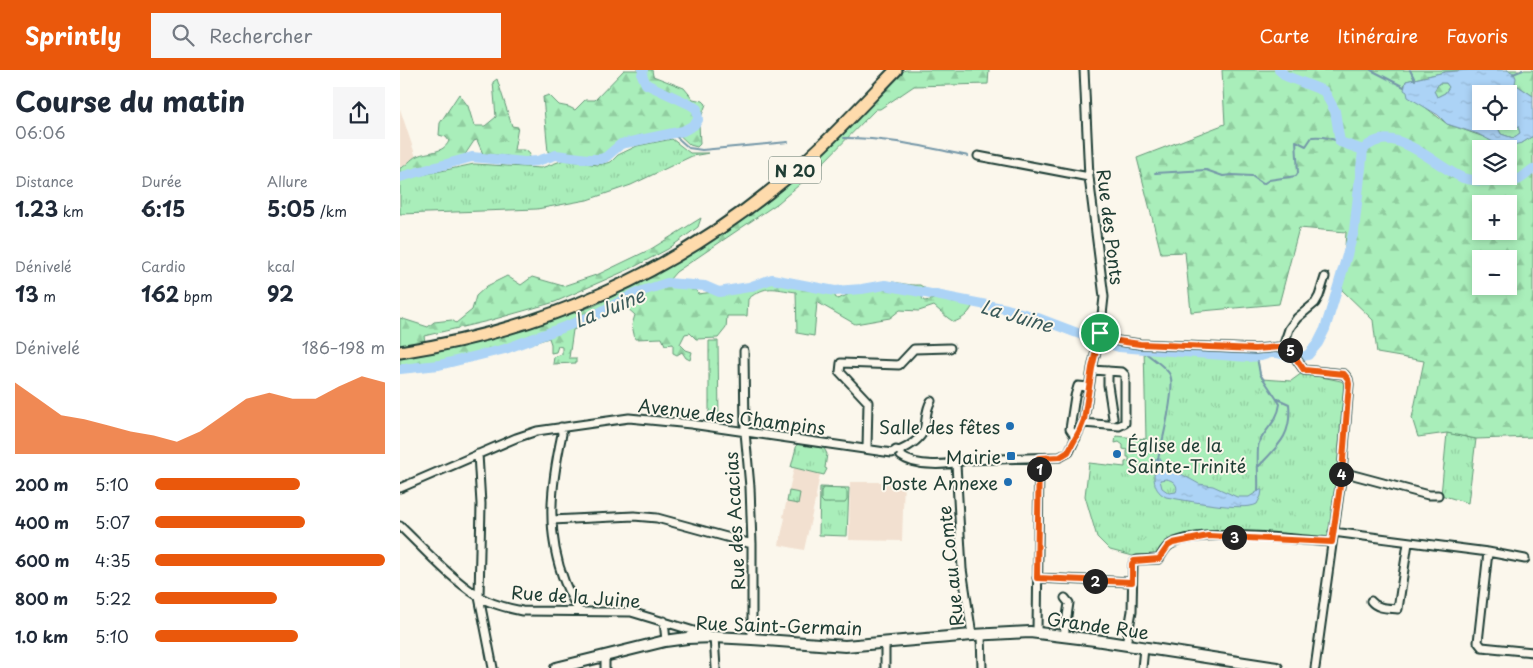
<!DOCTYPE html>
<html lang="fr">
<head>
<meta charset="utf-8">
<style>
  body { margin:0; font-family:"Playpen Sans",sans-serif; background:#f6f6f7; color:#1f2937; height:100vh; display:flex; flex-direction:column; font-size:19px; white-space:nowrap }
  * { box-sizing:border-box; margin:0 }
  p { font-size:16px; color:#747a83 }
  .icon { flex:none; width:28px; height:28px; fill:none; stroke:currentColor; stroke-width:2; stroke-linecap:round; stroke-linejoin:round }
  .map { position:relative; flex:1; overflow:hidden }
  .side { display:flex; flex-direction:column; background:#fff; width:400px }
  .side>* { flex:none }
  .buttons { position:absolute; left:1072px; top:15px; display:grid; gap:10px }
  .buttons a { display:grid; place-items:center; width:45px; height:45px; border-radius:0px; background:#fff; box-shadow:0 2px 8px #0003; font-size:25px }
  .pin { position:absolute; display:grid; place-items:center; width:42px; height:42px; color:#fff; margin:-21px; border:2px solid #fff; border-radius:50%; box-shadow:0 1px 5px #0007 }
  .km { position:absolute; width:25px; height:25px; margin:-12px; border-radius:50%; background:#222; color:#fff; font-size:14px; line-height:25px; text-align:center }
  .round { display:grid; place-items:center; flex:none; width:52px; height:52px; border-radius:0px; background:#f6f6f7 }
  .head { display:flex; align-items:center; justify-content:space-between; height:85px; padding:0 15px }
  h1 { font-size:28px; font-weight:700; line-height:38px }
  .metrics { display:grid; grid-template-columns:repeat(3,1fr); gap:8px; height:85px; padding:5px 15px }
  .metrics div { display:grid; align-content:center }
  .metrics b { font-size:21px; font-weight:700 }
  .metrics small { font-size:14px; font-weight:400 }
  .metrics p { font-size:14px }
  .chart { height:140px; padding:10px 15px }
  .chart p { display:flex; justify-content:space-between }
  .chart svg { width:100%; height:90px; margin-top:5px; fill:#ea580c; opacity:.7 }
  ul { padding:0 15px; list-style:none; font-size:16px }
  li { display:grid; grid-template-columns:80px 60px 1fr; align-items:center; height:38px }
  li i { height:12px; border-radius:6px; background:#ea580c }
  header { display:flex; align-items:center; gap:30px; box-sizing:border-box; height:70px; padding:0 25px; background:#ea580c; color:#fff }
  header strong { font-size:24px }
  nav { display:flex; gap:28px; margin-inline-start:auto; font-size:18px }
  .search { width:350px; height:45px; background:#f6f6f7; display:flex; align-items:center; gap:12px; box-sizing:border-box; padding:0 18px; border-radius:0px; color:#747a83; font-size:19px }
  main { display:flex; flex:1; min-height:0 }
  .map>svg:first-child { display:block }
  .built { fill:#f2e0d0 }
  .grass { fill:url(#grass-tufts); stroke:#649677 }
  .forest { fill:url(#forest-firs); stroke:#649677; fill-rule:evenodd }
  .pitch { fill:#a9eeba; stroke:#649677 }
  .water { fill:url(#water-ripples); stroke:#7497a8; fill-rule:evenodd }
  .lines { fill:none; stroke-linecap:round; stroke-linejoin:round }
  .stream { stroke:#7497a8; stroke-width:2 }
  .river { stroke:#acd3f6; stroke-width:10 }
  .street-casing { stroke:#1f3d34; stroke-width:11 }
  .secondary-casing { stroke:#1f3d34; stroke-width:14 }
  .primary-casing { stroke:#1f3d34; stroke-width:15 }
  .street { stroke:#fbf7ec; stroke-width:7 }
  .secondary { stroke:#fbf7ec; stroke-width:10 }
  .primary { stroke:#fedbac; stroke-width:11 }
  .route-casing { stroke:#fff; stroke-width:10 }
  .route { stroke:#ea580c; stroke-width:6 }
  .poi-dot { fill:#1f6fb2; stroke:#fbf7ec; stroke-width:2 }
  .labels { text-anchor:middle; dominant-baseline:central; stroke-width:4; stroke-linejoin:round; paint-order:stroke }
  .shield { fill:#fbf7ec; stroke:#61756b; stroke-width:1 }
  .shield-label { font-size:16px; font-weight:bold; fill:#1f3d34 }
  .street-label { font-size:18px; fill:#1f3d34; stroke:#fbf7ec }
  .poi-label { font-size:18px; fill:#1f3d34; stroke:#fbf7ec; text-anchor:end }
  .water-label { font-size:19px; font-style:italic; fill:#3b5b5b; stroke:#fbf7ec }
</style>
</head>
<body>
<header>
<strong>Sprintly</strong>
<div class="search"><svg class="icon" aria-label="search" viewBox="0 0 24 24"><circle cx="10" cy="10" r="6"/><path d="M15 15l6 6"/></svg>Rechercher</div>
<nav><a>Carte</a><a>Itinéraire</a><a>Favoris</a></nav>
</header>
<main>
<section class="side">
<div class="head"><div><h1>Course du matin</h1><p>06:06</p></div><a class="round"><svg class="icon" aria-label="share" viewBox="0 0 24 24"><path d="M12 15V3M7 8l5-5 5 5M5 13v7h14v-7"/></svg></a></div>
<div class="metrics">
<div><p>Distance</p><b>1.23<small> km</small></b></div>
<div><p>Durée</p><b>6:15</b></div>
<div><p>Allure</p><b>5:05<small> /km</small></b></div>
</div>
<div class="metrics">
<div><p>Dénivelé</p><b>13<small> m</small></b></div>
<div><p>Cardio</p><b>162<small> bpm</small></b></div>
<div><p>kcal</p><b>92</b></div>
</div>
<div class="chart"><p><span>Dénivelé</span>186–198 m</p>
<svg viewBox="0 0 160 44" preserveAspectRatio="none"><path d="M0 44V9L10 17L20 25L30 27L40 30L50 33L60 35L70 38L80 33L90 25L100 17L110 14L120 17L130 17L140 11L150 6L160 9V44z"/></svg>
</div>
<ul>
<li><b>200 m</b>5:10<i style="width:63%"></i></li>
<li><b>400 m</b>5:07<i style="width:65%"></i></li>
<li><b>600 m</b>4:35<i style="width:100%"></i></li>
<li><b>800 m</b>5:22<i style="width:53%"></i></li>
<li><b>1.0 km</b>5:10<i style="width:62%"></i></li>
</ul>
</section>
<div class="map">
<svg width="1133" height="598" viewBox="0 0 1133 598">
  <defs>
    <pattern id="grass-tufts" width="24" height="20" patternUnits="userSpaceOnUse" patternTransform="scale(1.25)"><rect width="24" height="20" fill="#a9eeba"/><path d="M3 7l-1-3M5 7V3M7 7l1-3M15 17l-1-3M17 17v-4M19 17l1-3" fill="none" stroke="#91cda0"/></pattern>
    <pattern id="forest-firs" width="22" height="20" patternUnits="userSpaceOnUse" patternTransform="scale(1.25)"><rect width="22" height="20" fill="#a9eeba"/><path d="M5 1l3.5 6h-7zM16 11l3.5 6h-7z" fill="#91cda0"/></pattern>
    <pattern id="water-ripples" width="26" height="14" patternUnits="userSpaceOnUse" patternTransform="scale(1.25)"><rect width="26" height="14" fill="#acd3f6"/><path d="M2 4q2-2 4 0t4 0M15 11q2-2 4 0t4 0" fill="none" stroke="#94b6d4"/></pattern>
  </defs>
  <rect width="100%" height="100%" fill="#fbf7ec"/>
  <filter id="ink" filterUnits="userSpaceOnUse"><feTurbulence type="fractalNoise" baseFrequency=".02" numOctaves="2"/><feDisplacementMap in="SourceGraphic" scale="10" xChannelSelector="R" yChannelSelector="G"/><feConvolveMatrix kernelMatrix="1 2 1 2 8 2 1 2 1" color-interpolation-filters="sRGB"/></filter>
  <g filter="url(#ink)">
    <path class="built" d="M0,39L17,90L0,97Z
      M394,398L420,404L416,425L417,430L415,431L404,480L379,475L385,448L383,447Z
      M501,410H504L502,471L449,470L450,412H498Z"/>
    <path class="grass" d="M272,69L290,83H309L292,86L231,115L187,130L137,139L0,144V110L8,108L74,94L141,98L164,90L198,95L211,92L218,85L237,76Z
      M309,271H318L319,352H309Z
      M744,277L847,282L857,287C860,295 858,301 862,309L891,311L902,303L941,311L945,314L937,420L930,469L889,467L776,470L756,488L733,486L710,480L697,467L685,426L689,393L725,397V392L729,391V387H727V380L723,379V375L719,372L715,373L716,366L746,369Z
      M1047,363L1076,369L1068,433L1041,425Z
      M397,374L424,378L427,384L425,398L427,399L424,405L391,397Z
      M420,417L449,418L447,466L419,465Z
      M389,421L400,423L398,434L387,432Z"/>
    <path class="forest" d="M224,0H252L253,6L284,18L293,29L303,31L306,34L299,53L300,74L297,77L290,75L274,60C257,63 237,65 222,72C213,76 206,84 197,87L148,82L143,27L149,25L159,35L169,37L175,40L185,30H195Z
      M505,0H589L588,14L514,16L480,39H476L413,103L378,133L276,202L269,210L279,216L295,218L298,224L314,222L326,224L347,220L371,212L398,215L405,213L434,217L437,219L435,227L438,229C451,224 465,215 480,212C493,210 506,216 520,215L526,219L522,228L524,231L531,230L546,224L569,234L572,237C568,245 562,249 554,252L548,248L534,236L519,241L500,240L490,248L455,254L417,232L414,266L397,263L396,222C373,219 367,214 348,229L347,246H327L326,258L318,268L296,269L290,263L285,264L280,274L286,280L292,282L290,290L286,288L282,282L277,285L273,283V274L265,275L262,268L235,269L232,255L235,245L225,236L173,260L169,288H176V293L153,294L154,287L162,284V277L158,276L156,282L151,283V274L149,268C100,284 51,297 0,302V248L28,257L34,252L52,250L56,253L72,240L76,226L87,216L107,206L121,215L132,207L163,216L199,204L251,179L301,148L298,157L268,179L234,197L155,232L88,251L24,266L27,283L122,260L194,236L262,200L332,158L373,128L407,99Z
      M822,0H1069L1045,2L1006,11L1004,17L1025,37L1047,54L1087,68L1122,73L1133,66V367L1076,369L1047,363L1018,367L1012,348L1024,291L977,283L973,250L942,220L946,162L899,158L879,234L791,242L785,182L761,183L737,88L825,54ZM1081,79H1109V106H1081ZM1081,134H1109V161H1081ZM1081,189H1109V216H1081Z
      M1107,0H1133V26L1115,14L1114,4Z
      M97,9L112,56L118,57L114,80H123L128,81L130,85L125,91L113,89L108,86L83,84L77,70L74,71L64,86L0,104V98C7,96 10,89 17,86C28,81 43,84 49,71L46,67L39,65L40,53L59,24L68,36L74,56H85L96,47L93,12Z
      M1039,13H1046L1049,17L1045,23L1037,27L1034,21Z
      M1103,53L1118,56L1120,63L1113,68L1101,64L1098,58Z"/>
    <path class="pitch" d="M423,418L445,419L447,422V430L445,433H424L421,430V421Z"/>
    <path class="water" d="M1069,0H1107L1114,3L1116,8L1115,14L1133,26V66L1122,73L1113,75H1099L1078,64L1047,54L1038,45L1008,27L1007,22L1004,20L1006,11L1045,2ZM1039,13H1046L1049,17L1045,23L1037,27L1034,21ZM1081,24H1109V51H1081ZM1103,53L1118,56L1120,63L1113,68L1101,64L1098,58Z
      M756,389H761L762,394L767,399L783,405L799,414L813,416L837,427H849L860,420H862L861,426L857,434C843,442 784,430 766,427C750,419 754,403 756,389ZM766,409C773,410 779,415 776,422L769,423L762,418L760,410Z"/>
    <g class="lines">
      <path class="stream" d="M971,0L1004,17
        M1010,0L1015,10
        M1113,4L1123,0
        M272,63L289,78L302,80L388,72
        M444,68C490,68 525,77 568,86
        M755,103L806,100L823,106L832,105L852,106L863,114L869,110L896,106L898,103L896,71L906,76L912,67C922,66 931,68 940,72
        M741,279C748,286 767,297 770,305C776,318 762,373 758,389
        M857,287L860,304L880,334C878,351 865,359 859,373C856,379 859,412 858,421
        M859,396C879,375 892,365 889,334L878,329"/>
      <path class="river" d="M879,0L886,6L924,21L935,41L940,72L963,80
        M0,107L72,87L125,92L137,91L156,85L188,89H201L206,87L221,74L283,61L294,55L298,50L297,39L291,35L246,14L242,5L243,0
        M0,299L39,295L105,279L175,253L197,244L236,223L267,213L305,216L319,222L349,217L372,209L435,221L462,219L485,215L607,239L635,247L693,269L719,277L848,287L861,286L874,282L895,288L900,287L908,285L918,273L925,259L934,230L954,161L963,80C992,48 1035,97 1063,108C1072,111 1108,113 1117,110C1122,109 1128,102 1133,99"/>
      <defs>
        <path id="street" d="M578,86L689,107
          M700,263L718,271L740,274L855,279L880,277L890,280L904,300L944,304L948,309L949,314L942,402L915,598
          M883,277L889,259L897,248L915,233L919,226L925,207
          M344,281L345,362L350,417L352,474V569
          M708,301V315L713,348
          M683,353L719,356L725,353V305L722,302L692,300
          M161,357L162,364C151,415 145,463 165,513C169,523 174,532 179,541
          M676,368L670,359L675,326L678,316L689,317
          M467,378L468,332L440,302L441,293L499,295L514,279L550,278
          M78,384L81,434L79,527L93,598
          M501,386C515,397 549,396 565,390L660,387L669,382L684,350L692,299L700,263L704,227L689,107L684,0
          M556,394L562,499L572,565
          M942,402L1028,425H1038
          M0,418L116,368L137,361L229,348L291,354L492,383L496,380L499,381C508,377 520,370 524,360C527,350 525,341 531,331
          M152,450L234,446L257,448L352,474
          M0,456C25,480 49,507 78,526C90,534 107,538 122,541L231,542L314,567L316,598
          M933,462L1088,482L1125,489
          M1088,482L1078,572L1082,577L1133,582
          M637,508L732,512
          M971,531C977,539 989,538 998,539L1008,473
          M264,551L266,571
          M637,562L639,388
          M581,565L582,598
          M664,566L669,533L665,528
          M726,575L732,541L733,494L737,490L759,489C762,484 765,477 771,474C804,457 893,470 932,472
          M205,598V586
          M485,598V574
          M742,598L744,578"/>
        <path id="secondary" d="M156,598L265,571L287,568L314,567L352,569L445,576L572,565L630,562L695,570L877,598"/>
        <path id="primary" d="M0,282C147,259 271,204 385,109C425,76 460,37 496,0"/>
      </defs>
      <use href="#street" class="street-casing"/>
      <use href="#secondary" class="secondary-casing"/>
      <use href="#primary" class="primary-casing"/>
      <use href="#street" class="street"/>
      <use href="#secondary" class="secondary"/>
      <use href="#primary" class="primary"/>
    </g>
  </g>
  <g class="lines" filter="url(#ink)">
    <defs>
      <path id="route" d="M700,263L718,271L740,274L855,279L880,277L890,280L904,300L944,304L948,309L949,314L942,402L932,472L808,466L773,473L768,476L759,489L734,491L732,494V512L637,508L639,388L660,387L668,382L680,360L684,350L692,298Z"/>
    </defs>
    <use href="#route" class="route-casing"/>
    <use href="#route" class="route"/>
  </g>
  <g class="poi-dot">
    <circle cx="610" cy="356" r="5"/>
    <circle cx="717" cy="384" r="5"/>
    <rect x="606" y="381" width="10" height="10" rx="2.5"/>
    <circle cx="608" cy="412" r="5"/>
  </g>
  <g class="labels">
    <rect class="shield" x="369" y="86.5" width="52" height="27" rx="4"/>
    <g class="shield-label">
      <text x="395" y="100">N 20</text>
    </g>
    <g class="street-label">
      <text transform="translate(711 157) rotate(83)">Rue des Ponts</text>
      <text transform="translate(332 346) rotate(7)">Avenue des Champins</text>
      <text transform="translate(334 451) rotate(-93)">Rue des Acacias</text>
      <text transform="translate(550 496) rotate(-96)">Rue au Comte</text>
      <text transform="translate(176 526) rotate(4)">Rue de la Juine</text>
      <text transform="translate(379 555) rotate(2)">Rue Saint-Germain</text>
      <text transform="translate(698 555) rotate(8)">Grande Rue</text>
    </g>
    <g class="poi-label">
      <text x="600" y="356">Salle des fêtes</text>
      <text x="727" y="374" text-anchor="start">Église de la<tspan x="727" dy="21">Sainte-Trinité</tspan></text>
      <text x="601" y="386">Mairie</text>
      <text x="598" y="412">Poste Annexe</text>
    </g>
    <g class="water-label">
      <text transform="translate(209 237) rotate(-22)">La Juine</text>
      <text transform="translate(617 245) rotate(16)">La Juine</text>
    </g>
  </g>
</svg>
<div class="buttons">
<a><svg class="icon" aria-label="locate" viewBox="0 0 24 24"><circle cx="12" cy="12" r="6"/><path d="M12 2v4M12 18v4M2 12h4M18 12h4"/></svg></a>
<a><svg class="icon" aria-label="layers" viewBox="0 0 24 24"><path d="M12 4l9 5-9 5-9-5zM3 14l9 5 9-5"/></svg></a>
<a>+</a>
<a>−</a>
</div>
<div class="pin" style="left:700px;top:263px;background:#1e9e55"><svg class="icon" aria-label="arrive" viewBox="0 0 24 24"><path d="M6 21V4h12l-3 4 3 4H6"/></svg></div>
<b class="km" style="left:639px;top:399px">1</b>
<b class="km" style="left:695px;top:511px">2</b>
<b class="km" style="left:834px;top:467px">3</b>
<b class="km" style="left:941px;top:404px">4</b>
<b class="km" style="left:890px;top:280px">5</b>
</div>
</main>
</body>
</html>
